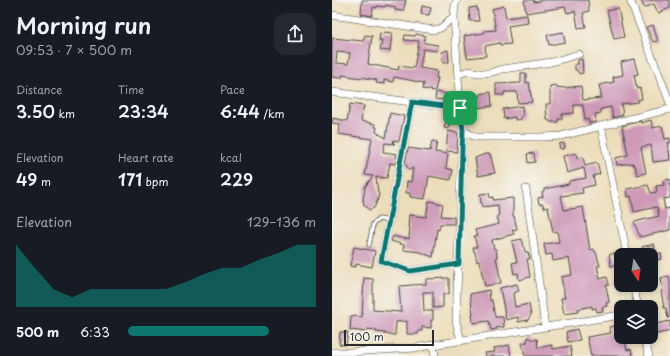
<!DOCTYPE html>
<html lang="en">
<head>
<meta charset="utf-8">
<style>
  body { margin:0; font-family:"Playpen Sans",sans-serif; background:#242831; color:#f1f3f6; height:100vh; display:flex; flex-direction:column; font-size:15px; white-space:nowrap }
  * { box-sizing:border-box; margin:0 }
  p { font-size:13px; color:#9ea1a6 }
  .icon { flex:none; width:22px; height:22px; fill:none; stroke:currentColor; stroke-width:2; stroke-linecap:round; stroke-linejoin:round }
  .map { position:relative; flex:1; overflow:hidden }
  .sheet { display:flex; flex-direction:column; background:#171b24; width:332px }
  .sheet>* { flex:none }
  .needle { width:26px; rotate:168deg }
  .tools { position:absolute; left:282px; top:248px; display:grid; gap:8px }
  .tools a { display:grid; place-items:center; width:44px; height:44px; border-radius:8px; background:#171b24; box-shadow:0 2px 6px #0003; font-size:20px }
  .scale { position:absolute; left:12px; bottom:10px; width:90px; box-sizing:border-box; padding-left:4px; border:2px solid #2b2b2b; border-top:0; font-size:11px; line-height:14px; white-space:nowrap; color:#2b2b2b; -webkit-text-stroke:3px #f6f6f2; paint-order:stroke }
  .pin { position:absolute; display:grid; place-items:center; width:34px; height:34px; color:#fff; margin:-17px; border-radius:8px; box-shadow:0 2px 6px #0006 }
  .round { display:grid; place-items:center; flex:none; width:42px; height:42px; border-radius:12px; background:#242831 }
  .summary { display:flex; align-items:center; justify-content:space-between; height:68px; padding:0 16px }
  h1 { font-size:22px; font-weight:600; line-height:30px }
  .stats { display:grid; grid-template-columns:repeat(3,1fr); gap:6px; height:68px; padding:4px 16px }
  .stats div { display:grid; align-content:center }
  .stats b { font-size:17px; font-weight:600 }
  .stats small { font-size:11px; font-weight:400 }
  .stats p { font-size:11px }
  .chart { height:112px; padding:8px 16px }
  .chart p { display:flex; justify-content:space-between }
  .chart svg { width:100%; height:72px; margin-top:4px; fill:#0f766e; opacity:.7 }
  ul { padding:0 16px; list-style:none; font-size:13px }
  li { display:grid; grid-template-columns:64px 48px 1fr; align-items:center; height:30px }
  li i { height:10px; border-radius:5px; background:#0f766e }
  main { display:flex; flex:1; min-height:0 }
  .map>svg:first-child { display:block }
  .building { fill:#ce9ab7; fill-rule:evenodd }
  .lines { fill:none; stroke-linecap:round; stroke-linejoin:round }
  .service-casing { stroke:#484640; stroke-width:5 }
  .minor-casing { stroke:#484640; stroke-width:8 }
  .service { stroke:#fff; stroke-width:3.5 }
  .minor { stroke:#fff; stroke-width:7 }
  .route-casing { stroke:#fff; stroke-width:8 }
  .route { stroke:#0f766e; stroke-width:5 }
</style>
</head>
<body>
<main>
<section class="sheet">
<div class="summary"><div><h1>Morning run</h1><p>09:53 · 7 × 500 m</p></div><a class="round"><svg class="icon" aria-label="share" viewBox="0 0 24 24"><path d="M12 15V3M7 8l5-5 5 5M5 13v7h14v-7"/></svg></a></div>
<div class="stats">
<div><p>Distance</p><b>3.50<small> km</small></b></div>
<div><p>Time</p><b>23:34</b></div>
<div><p>Pace</p><b>6:44<small> /km</small></b></div>
</div>
<div class="stats">
<div><p>Elevation</p><b>49<small> m</small></b></div>
<div><p>Heart rate</p><b>171<small> bpm</small></b></div>
<div><p>kcal</p><b>229</b></div>
</div>
<div class="chart"><p><span>Elevation</span>129–136 m</p>
<svg viewBox="0 0 160 44" preserveAspectRatio="none"><path d="M0 44V6L10 20L20 33L30 38L40 33L50 33L60 33L70 33L80 33L90 29L100 24L110 20L120 20L130 15L140 11L150 6L160 6V44z"/></svg>
</div>
<ul>
<li><b>500 m</b>6:33<i style="width:75%"></i></li>
</ul>
</section>
<div class="map">
<svg width="338" height="356" viewBox="0 0 338 356">
  <rect width="100%" height="100%" fill="#f6f6f2"/>
  <filter id="ink" filterUnits="userSpaceOnUse"><feTurbulence type="fractalNoise" baseFrequency=".025" numOctaves="2"/><feDisplacementMap in="SourceGraphic" scale="8" xChannelSelector="R" yChannelSelector="G"/><feConvolveMatrix kernelMatrix="1 2 1 2 8 2 1 2 1" color-interpolation-filters="sRGB"/></filter>
  <filter id="wash" filterUnits="userSpaceOnUse"><feTurbulence type="fractalNoise" baseFrequency=".012" numOctaves="4" result="noise"/><feDisplacementMap in="SourceGraphic" scale="16" xChannelSelector="R" yChannelSelector="G"/><feGaussianBlur stdDeviation="0.9" result="paint"/><feColorMatrix in="noise" values="0 0 0 0 0 0 0 0 0 0 0 0 0 0 0 0 0 1.4 0 .05"/><feComposite in="paint" operator="in"/></filter>
  <g filter="url(#wash)">
    <rect width="100%" height="100%" fill="#ecddba"/>
    <g id="blocks">
      <path class="building" d="M30,0H74L71,11L63,10V7L54,5L53,7L45,6V8L41,7L40,16L29,14Z
        M192,0H201L202,2L212,0H256L257,11L251,13L254,27L246,28L243,11L235,13L233,7L194,13Z
        M309,0H338V8L326,13L322,4L312,8Z
        M90,6L99,8L97,15L89,14Z
        M172,6L174,18L195,15L196,23L176,26L179,44L168,45V43L153,46L154,56L135,58L132,36L152,33V31L164,30L160,9Z
        M145,7L147,21H138L137,8Z
        M286,8L292,37L282,39L275,11Z
        M321,25L326,41L321,42L314,27Z
        M52,32L60,33L58,51L48,50L50,41H47L48,33L51,34Z
        M231,32L233,42L217,45L215,35Z
        M84,34L93,36L92,43L106,45L105,51L91,49L88,68L105,71L104,78H106L103,91L91,89L92,83L62,77L61,82L52,80V84L44,83L45,80L29,77V78L10,75V78L0,77V38L31,41L33,35L40,36L36,64L66,70L67,66L82,68L87,41L72,40L73,35L83,36ZM5,52L18,53L16,64L4,63Z
        M116,50L117,62L111,63L109,52Z
        M250,59L251,73L247,74L245,70H243V64H246V60Z
        M302,59L306,74L302,75L305,89L308,88L310,99L305,100L306,102L289,104L291,115L281,118L279,107L269,109V113L263,114L264,122L257,123L256,119L253,120L251,105H242V113L230,114V119H226V122H218L217,120H215L214,104H218V86L224,85L225,87L232,88L249,86L251,100L269,98L268,96L269,95L267,85L282,82L281,77L291,75L289,62Z
        M189,73H194V83L197,82L200,102L186,103L185,92H172V95H164V84L189,83Z
        M104,92L116,94V100L103,99Z
        M159,92L160,106L144,108L142,97L149,96L148,94Z
        M18,104L32,106L29,121L43,124V127H45L44,132L54,138L58,113L72,116L67,141L62,140L61,143L63,144L53,143L51,152L65,154L63,164L58,163L55,178L44,177L46,193L47,194L46,199L42,208L37,210L36,208L32,205L31,200L33,187L41,176L33,175L40,139L6,134L8,124L0,123L1,118L15,121Z
        M190,106L191,116H189V119L183,120V117L172,119L171,109Z
        M115,117L120,119L116,129L112,128Z
        M319,120L321,128L330,126L333,139L338,138V143H336L338,160L321,162L319,145L309,147L314,173L305,175L303,165H301V163L285,165L284,158L296,155L290,126L309,121V123Z
        M116,131L126,133L125,152L114,151Z
        M100,141L105,142L103,152L116,154L114,168L121,170L119,180L97,176L93,199L78,197V193H74L75,181L79,182L81,168L77,170L73,163L76,148L98,151Z
        M227 146a3 3 0 1 1 6 0a3 3 0 1 1-6 0Z
        M202,153L203,162L196,163L195,154Z
        M244,153L245,158L251,157L253,166L265,163L268,174L261,176L263,185L250,188L251,193L229,196L232,210L251,207L258,250L262,249L263,252H264L268,266H265L268,279L275,277L277,285H274L277,302L274,303L275,306L270,307L271,311L265,312L264,308L260,309V306L246,309V312L232,314L229,298H233L229,277L240,275L237,258L221,261L220,254L214,255L212,244L227,242L225,231L221,232L216,207L212,208L211,204H207L206,198L211,197L210,192L212,191V189L237,184V181L254,178L252,168L235,173L231,156Z
        M153,154H158L163,173L146,176L143,158Z
        M338,179V198L331,199L333,209L338,208V230L308,237L302,222L327,216L325,207L302,212L299,196L296,197L295,189L316,185L319,193L325,192L324,186L332,185L331,181Z
        M157,193L158,198L161,197V200L181,198V216H182L185,229L180,230L182,234L160,240L162,249H164L165,257H164L169,283L153,286L147,261L145,262L143,252H142L141,247H145L142,236H145L143,230L167,224L165,216L167,215L166,205L150,207V203H149L148,194Z
        M97,201L111,204L109,216L122,217V224H108L107,230L105,229L101,257L88,252L71,250L72,245L59,241L61,236L73,239L74,238L77,239L78,227H76L77,215L94,217Z
        M190,239L193,252H196L198,259H195L198,277L187,280L186,273L182,274L180,263L185,262L180,241Z
        M322,244L324,254L329,253L330,259L319,261V255H309L308,250L311,249L310,247Z
        M22,247L43,251L40,267L24,264L23,267L18,266Z
        M282,253L285,265L279,266L277,255Z
        M337,276L338,283V317L336,318L334,308H332L329,291H331L329,278Z
        M32,278L41,279V310L69,312L67,286L94,284V279L117,278V294H111V307L101,308V292H91L92,311H101V320H99V328L90,327V331H86V334H75V321L64,322L63,335L53,334V333L44,332V330L35,329V332L18,330L19,316L30,317Z
        M287,278L289,286L284,287L283,279Z
        M185,284L187,291L181,293L183,307L197,304L199,315L196,320L186,322V317L174,320L168,288Z
        M157,290L158,301L160,300L163,317H171L172,327L164,328L165,329L159,330L157,321L141,323L140,314H141L138,294Z
        M338,321V331L320,335L319,325Z
        M287,325L290,342H293L295,350L299,349L301,356H259L255,337L279,333L277,327Z
        M245,329L248,340L236,342L234,332Z
        M8,332H16L14,345L7,344Z
        M196,337L201,340L205,339L206,348L220,345L221,349L238,346L240,356H193L190,343L195,342Z
        M177,345L179,356H154L153,353L163,352L162,348Z"/>
    </g>
  </g>
  <g filter="url(#ink)">
    <use href="#blocks" fill-opacity="0" stroke="#484640" stroke-width="1"/>
    <g class="lines">
      <defs>
        <path id="service" d="M37,245L41,224L47,219L57,221"/>
        <path id="minor" d="M125,0L123,5L122,16L128,108L131,131L130,147L124,321L129,341
          M298,0L338,103
          M0,15L102,30L109,28L122,16
          M127,74L137,71L146,73H157L171,69L220,62L247,54
          M0,92L128,108
          M80,102L49,261L78,271L127,264
          M269,126L295,255
          M131,131L144,137H213L229,136L338,109
          M194,189L213,327
          M301,285L306,307
          M312,337L317,356
          M101,344L103,356
          M0,352H18L82,348L289,315"/>
      </defs>
      <use href="#service" class="service-casing"/>
      <use href="#minor" class="minor-casing"/>
      <use href="#service" class="service"/>
      <use href="#minor" class="minor"/>
    </g>
  </g>
  <g class="lines" filter="url(#ink)">
    <defs>
      <path id="route" d="M80,102L128,108L131,131L130,148L127,264L78,271L49,261Z"/>
    </defs>
    <use href="#route" class="route-casing"/>
    <use href="#route" class="route"/>
  </g>
</svg>
<div class="tools">
<a><svg class="needle" viewBox="-14 -14 28 28"><path d="M0-13l5 13h-10z" fill="#e53935"/><path d="M0 13l5-13h-10z" fill="#9ea1a6"/></svg></a>
<a><svg class="icon" aria-label="layers" viewBox="0 0 24 24"><path d="M12 4l9 5-9 5-9-5zM3 14l9 5 9-5"/></svg></a>
</div>
<div class="scale">100 m</div>
<div class="pin" style="left:128px;top:108px;background:#1e9e55"><svg class="icon" aria-label="arrive" viewBox="0 0 24 24"><path d="M6 21V4h12l-3 4 3 4H6"/></svg></div>
</div>
</main>
</body>
</html>
